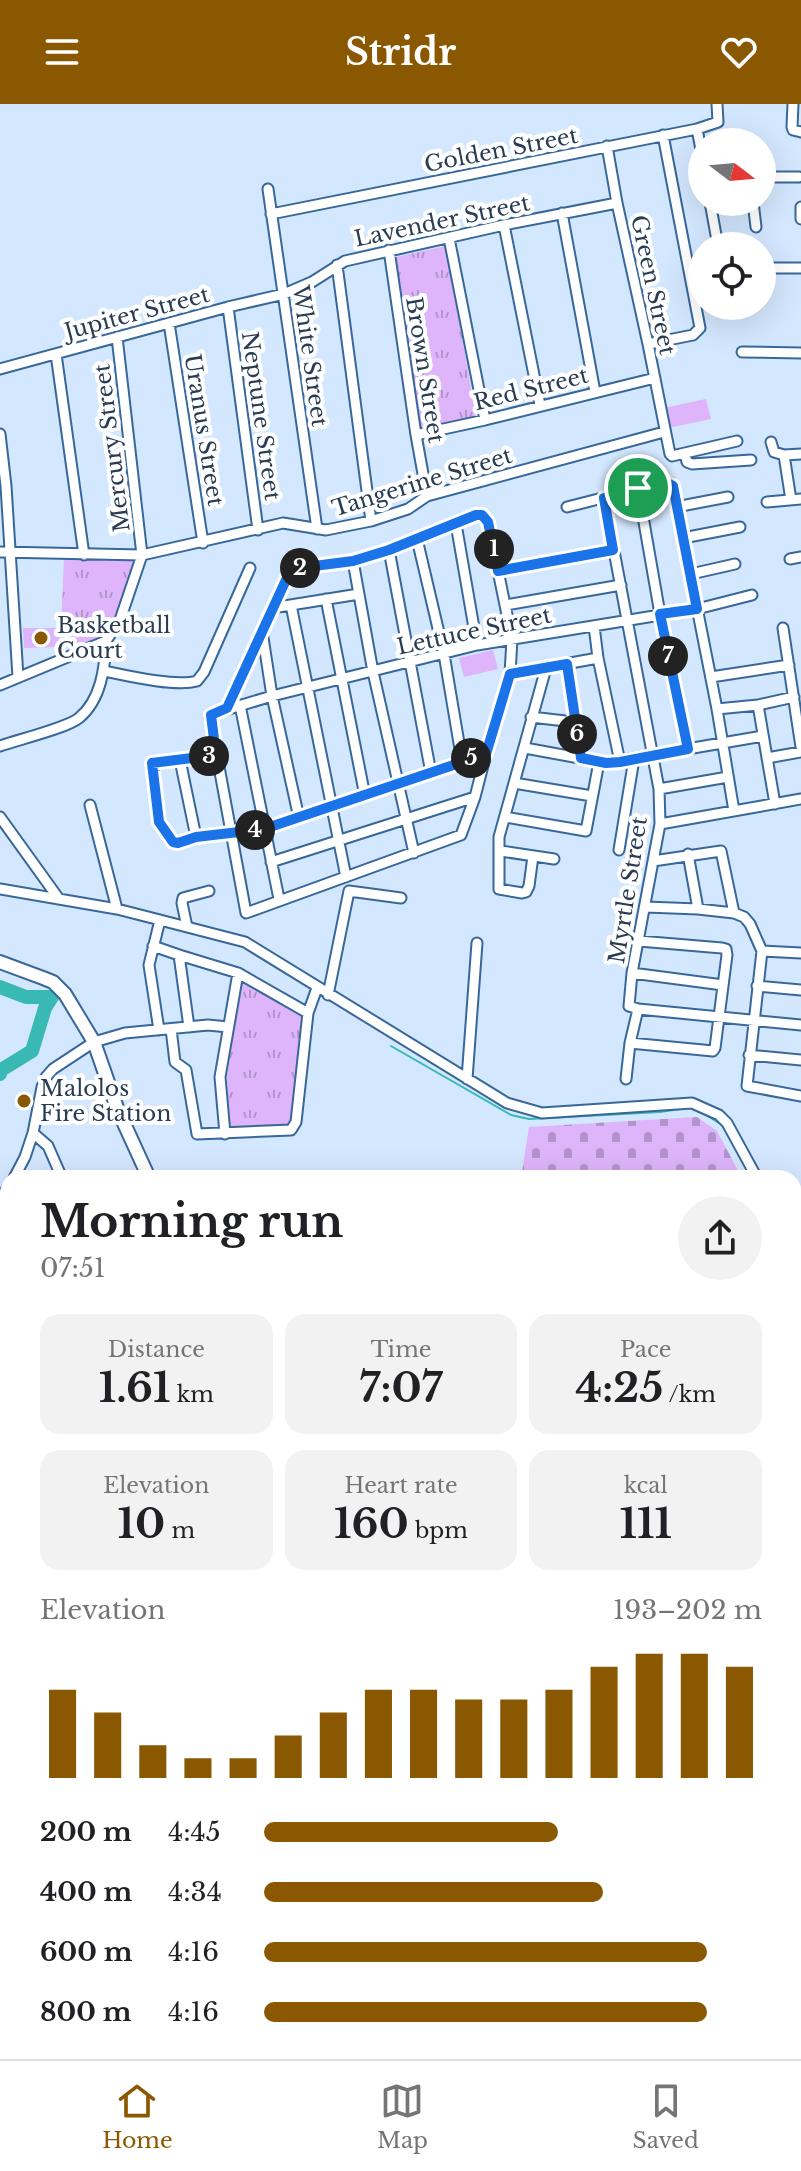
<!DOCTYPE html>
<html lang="en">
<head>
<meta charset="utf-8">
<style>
  body { margin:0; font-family:"Libre Baskerville",serif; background:#f2f2f2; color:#202124; height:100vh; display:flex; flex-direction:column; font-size:30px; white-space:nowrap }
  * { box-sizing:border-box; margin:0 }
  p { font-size:26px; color:#757577 }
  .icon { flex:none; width:44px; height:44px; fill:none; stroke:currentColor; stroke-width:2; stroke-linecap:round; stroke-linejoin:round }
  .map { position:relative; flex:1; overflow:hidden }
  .panel { position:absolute; left:0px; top:1066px; width:802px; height:890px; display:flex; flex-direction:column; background:#fff; border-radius:24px 24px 0 0; box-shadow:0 8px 32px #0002 }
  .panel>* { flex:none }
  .needle { width:52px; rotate:106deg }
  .controls { position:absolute; left:688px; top:24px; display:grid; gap:16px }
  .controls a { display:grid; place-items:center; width:88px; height:88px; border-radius:50%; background:#fff; box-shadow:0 8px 32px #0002; font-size:40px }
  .pin { position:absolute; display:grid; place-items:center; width:68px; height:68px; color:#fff; margin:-34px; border:4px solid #fff; border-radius:50%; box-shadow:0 2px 8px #0007 }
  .km { position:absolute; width:40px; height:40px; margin:-20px; border-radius:50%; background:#222; color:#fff; font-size:22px; line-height:40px; text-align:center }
  .round { display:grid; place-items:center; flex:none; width:84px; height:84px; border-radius:42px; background:#f2f2f2 }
  .headline { display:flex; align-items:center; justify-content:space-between; height:136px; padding:0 40px }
  h1 { font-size:44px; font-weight:700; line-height:60px }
  .metrics { display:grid; grid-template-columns:repeat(3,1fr); gap:12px; height:136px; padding:8px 40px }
  .metrics div { display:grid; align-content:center; border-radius:20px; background:#f2f2f2; text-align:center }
  .metrics b { font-size:40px; font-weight:700 }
  .metrics small { font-size:22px; font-weight:400 }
  .metrics p { font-size:22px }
  .chart { height:224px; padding:16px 40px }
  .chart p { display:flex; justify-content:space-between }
  .chart svg { width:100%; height:144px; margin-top:8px; stroke:#8a5801; stroke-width:6 }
  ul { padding:0 40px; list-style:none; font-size:26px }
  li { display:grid; grid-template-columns:128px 96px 1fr; align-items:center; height:60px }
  li i { height:20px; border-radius:10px; background:#8a5801 }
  header { display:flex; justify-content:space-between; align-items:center; height:104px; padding:0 40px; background:#8a5801; color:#fff; font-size:36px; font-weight:700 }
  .menu { display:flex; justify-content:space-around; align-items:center; height:112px; border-top:2px solid #e0e0e0; background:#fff; font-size:22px; color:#757577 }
  .menu a { display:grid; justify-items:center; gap:4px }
  .menu .on { color:#8a5801 }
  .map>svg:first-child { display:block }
  .grass { fill:url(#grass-tufts) }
  .cemetery { fill:url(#cemetery-stones) }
  .garden { fill:#deb4fa }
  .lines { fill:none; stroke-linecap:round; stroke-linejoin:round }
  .stream { stroke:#39b9b4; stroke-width:2 }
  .river { stroke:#39b9b4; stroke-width:14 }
  .minor-casing { stroke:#386799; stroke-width:13 }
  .major-casing { stroke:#386799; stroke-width:16 }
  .minor { stroke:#fff; stroke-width:9 }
  .major { stroke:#fff; stroke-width:12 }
  .route-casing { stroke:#fff; stroke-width:16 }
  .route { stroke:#1a73e8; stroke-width:10 }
  .poi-dot { fill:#8a5801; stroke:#fff; stroke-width:3 }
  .labels { text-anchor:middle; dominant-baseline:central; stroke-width:8; stroke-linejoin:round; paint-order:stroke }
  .street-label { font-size:22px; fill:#283c53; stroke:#fff }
  .poi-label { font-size:22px; fill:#283c53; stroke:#fff; text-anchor:start }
</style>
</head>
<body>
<header><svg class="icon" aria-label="menu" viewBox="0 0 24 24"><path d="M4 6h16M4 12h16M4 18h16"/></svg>Stridr<svg class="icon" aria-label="heart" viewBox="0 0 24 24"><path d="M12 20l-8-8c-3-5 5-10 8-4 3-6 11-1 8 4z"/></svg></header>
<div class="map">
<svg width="801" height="1955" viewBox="0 0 801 1955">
  <defs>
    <pattern id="grass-tufts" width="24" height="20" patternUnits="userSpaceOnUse" patternTransform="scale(2)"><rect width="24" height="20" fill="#deb4fa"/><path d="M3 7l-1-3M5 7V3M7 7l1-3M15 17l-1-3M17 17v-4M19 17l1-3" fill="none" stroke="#b494cd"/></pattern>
    <pattern id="cemetery-stones" width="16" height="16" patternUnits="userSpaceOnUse" patternTransform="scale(2)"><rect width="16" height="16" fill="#deb4fa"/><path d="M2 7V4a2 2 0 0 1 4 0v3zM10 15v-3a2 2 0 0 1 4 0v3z" fill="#b494cd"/></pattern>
  </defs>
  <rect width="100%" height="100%" fill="#d3e7fe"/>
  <path class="grass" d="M446,142L476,313L421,327L396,153Z
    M64,455L136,456L109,528L102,533L70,545L61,525Z
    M242,877L302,911L291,1023L229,1022L227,971Z"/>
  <path class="cemetery" d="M697,1013L717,1027L742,1074H521L529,1023Z
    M794,1635L801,1636V1802L794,1801Z"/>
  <path class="garden" d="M706,295L711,315L668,324L664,304Z
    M23,524H59V543L24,544Z
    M493,546L498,565L464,573L459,554Z"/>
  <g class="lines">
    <path class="stream" d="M391,942L511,1011L529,1015L660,1008L687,1004
      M700,1007L722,1021L742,1055
      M794,1156L801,1167
      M0,1444L8,1451
      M756,1948L764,1955"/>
    <path class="river" d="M0,883L26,893H52L45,904L32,947L1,966L0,970"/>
    <defs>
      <path id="minor" d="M793,0L792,23L793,26L801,28
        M697,25L702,51
        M607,42L617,99L648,240L670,350L672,352L737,337
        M762,73H799
        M268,85L317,425
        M710,98L718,142
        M753,98L756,123
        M801,103V115
        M562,109L595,288
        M271,110L697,25L718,18L717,0
        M504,121L540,301
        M449,134L485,316
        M389,146L416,331L427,392
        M337,161L371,417
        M762,164H801
        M228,203L258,426
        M169,219L203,439
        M648,240L693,231L700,224L663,31
        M742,248L801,249
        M56,250L84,451
        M0,265L228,203L284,190L312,178L345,157L504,121L617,99
        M0,330L6,382L18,573
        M416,331L485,316L655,274
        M771,338L774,348L784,351
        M685,350L687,358L692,360L751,356
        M638,384L660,510L688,645
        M604,394L659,685L660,720L632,869L629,902L638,905L801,921
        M791,396L784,351L801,350
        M767,398L801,395
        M567,403L665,378L671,379L673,382L717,605L734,707
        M676,403L728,393
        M456,420L477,541
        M683,434L740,423
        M417,435L444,550L462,657
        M389,446L431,669
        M0,448L142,451L283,419L326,426L371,417L408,405L427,392L664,328
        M790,455L801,453
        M353,457L373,568L414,749
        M498,467L613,446
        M691,470L735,460
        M326,495L365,692
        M291,501L346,773
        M506,501L621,481
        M272,504L359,490
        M594,522L598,554L620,658
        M783,524L801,643
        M262,527L272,592L299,714
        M567,560L581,654
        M104,567C128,572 175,583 197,577L204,568L250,464
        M510,570L598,554
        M711,573L789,561
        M0,581L106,537L120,516L142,451L117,233
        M240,601L279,795
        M758,601L775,700
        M227,604L291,465L353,457L389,446L476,411C483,411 485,413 488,418L512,535L510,570L486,650L475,693L461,731L246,809L210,614L212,610L272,592L477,541L697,505L752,491
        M717,605L758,601L794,593
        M531,613L574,618
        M0,642C17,636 67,624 79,614C101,596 105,564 106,537
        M525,644L606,659L763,632
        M216,651L152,659L159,718L175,739L196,733L264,725L486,650
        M767,654L801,648
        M180,656L196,733
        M514,679L592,692
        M659,685L728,673
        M90,701L117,805L160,816L149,861L159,926
        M0,713L59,795
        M505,713L586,727L599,658
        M660,720L801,695
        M619,746L634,655
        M501,747L554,755
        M688,750L698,805
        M533,752L529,782L526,788L522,789L499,785V733L546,564
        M653,757L721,747L734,809
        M271,758L475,693
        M0,785L117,805
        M646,803L698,805L734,809L744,813L750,820L762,847L747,982L801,992
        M160,816L245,838L507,999L542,1009L692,999L719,1011L727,1019L757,1074
        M187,823L182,799L183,794L209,787
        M153,842L179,851
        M762,847L801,849
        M632,869L723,881
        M757,882L801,886
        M328,891L349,787L401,794
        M308,909L317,884
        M171,925L175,958L186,966L197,1030L291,1026L296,1018L308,909L238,869L179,851L189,923
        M630,939L713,947L715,944L727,851L726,845L722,844L639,837
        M749,951L801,956
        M467,975L477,839
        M626,975L630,939L638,905
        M33,1029L48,1042L62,1074
        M225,1030L220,973L238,869
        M14,1074L25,1053L33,1029L42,983L46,973L53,965L94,938L125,929L208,921L228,923
        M0,1094L8,1084
        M0,1130L8,1133
        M794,1140L801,1153
        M0,1170L8,1173
        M0,1208L8,1211
        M0,1318L8,1321
        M0,1369L8,1376
        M0,1413L8,1420
        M0,1475L8,1482
        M0,1500L8,1502
        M0,1561L8,1562
        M0,1615L4,1598
        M0,1624L8,1626
        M0,1648L8,1653
        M0,1689L8,1693
        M0,1724L8,1728
        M0,1767L8,1770
        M794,1819L801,1820
        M794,1857L801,1858
        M794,1898L801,1900
        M0,1920L8,1924
        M65,1948L81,1955
        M393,1948L408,1955
        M479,1948L495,1955
        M681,1948L690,1955
        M739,1948L747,1955
        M93,1955L95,1948
        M132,1955L134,1948
        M171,1955L173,1948
        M205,1955L207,1948
        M241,1955L243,1948
        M278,1955L280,1948
        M313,1955L315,1948
        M593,1955L597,1948
        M638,1955L642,1948"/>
      <path id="major" d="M0,858L43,874L53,878L65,890L94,938L117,1004L149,1074
        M794,1345L801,1347"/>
    </defs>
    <use href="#minor" class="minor-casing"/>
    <use href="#major" class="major-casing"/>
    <use href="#minor" class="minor"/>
    <use href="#major" class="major"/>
  </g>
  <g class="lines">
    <defs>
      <path id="route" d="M665,378L673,382L697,505L660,510L688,645L620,658L606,659L581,654L567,560L510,570L486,650L264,725L196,733L178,739L173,738L159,718L152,659L216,651L211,611L227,604L291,465L353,457L389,446L476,411H482L488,418L498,467L613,446L604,394Z"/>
    </defs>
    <use href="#route" class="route-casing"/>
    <use href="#route" class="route"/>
  </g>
  <g class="poi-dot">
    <circle cx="41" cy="534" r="8"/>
    <circle cx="24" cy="997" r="8"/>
  </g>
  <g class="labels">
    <g class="street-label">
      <text transform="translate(501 46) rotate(-11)">Golden Street</text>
      <text transform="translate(442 117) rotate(-12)">Lavender Street</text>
      <text transform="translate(653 181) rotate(78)">Green Street</text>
      <text transform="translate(137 209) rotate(-15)">Jupiter Street</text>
      <text transform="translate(310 252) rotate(82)">White Street</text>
      <text transform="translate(425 266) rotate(81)">Brown Street</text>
      <text transform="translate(531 285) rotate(-14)">Red Street</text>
      <text transform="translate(261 312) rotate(82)">Neptune Street</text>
      <text transform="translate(204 326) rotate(81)">Uranus Street</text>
      <text transform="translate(112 344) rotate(-97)">Mercury Street</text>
      <text transform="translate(422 378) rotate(-17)">Tangerine Street</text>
      <text transform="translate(474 527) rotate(-12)">Lettuce Street</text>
      <text transform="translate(628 786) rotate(-81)">Myrtle Street</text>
    </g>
    <g class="poi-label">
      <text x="57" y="521">Basketball<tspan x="57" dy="25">Court</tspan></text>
      <text x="40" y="984">Malolos<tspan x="40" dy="25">Fire Station</tspan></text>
    </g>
  </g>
</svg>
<div class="controls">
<a><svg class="needle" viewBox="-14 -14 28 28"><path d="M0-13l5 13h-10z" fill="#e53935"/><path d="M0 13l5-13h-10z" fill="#757577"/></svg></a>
<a><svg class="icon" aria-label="locate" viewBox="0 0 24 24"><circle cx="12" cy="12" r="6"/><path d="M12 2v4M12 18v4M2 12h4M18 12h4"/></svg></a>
</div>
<div class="pin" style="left:638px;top:384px;background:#1e9e55"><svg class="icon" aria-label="arrive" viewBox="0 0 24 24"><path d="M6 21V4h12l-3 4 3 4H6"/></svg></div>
<b class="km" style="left:494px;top:445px">1</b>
<b class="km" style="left:300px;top:464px">2</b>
<b class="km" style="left:209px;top:652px">3</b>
<b class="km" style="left:255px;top:726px">4</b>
<b class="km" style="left:471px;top:654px">5</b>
<b class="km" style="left:577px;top:630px">6</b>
<b class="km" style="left:668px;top:552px">7</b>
<section class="panel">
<div class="headline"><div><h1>Morning run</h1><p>07:51</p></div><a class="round"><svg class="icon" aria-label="share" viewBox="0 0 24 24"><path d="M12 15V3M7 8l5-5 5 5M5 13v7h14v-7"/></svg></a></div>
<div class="metrics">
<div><p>Distance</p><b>1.61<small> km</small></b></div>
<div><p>Time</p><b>7:07</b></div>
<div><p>Pace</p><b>4:25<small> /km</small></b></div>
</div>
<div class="metrics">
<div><p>Elevation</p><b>10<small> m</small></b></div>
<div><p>Heart rate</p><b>160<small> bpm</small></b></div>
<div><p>kcal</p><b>111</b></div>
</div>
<div class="chart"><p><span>Elevation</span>193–202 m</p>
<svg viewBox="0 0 160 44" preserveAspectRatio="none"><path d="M5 44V17M15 44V24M25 44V34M35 44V38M45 44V38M55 44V31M65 44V24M75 44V17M85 44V17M95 44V20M105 44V20M115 44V17M125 44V10M135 44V6M145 44V6M155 44V10"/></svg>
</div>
<ul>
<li><b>200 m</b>4:45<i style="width:59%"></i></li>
<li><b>400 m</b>4:34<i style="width:68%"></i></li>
<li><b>600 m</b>4:16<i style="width:89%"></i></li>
<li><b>800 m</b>4:16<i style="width:89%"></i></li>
</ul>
</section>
</div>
<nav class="menu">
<a class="on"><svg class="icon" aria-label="home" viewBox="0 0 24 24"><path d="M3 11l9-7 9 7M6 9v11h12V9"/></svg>Home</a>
<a><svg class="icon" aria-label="map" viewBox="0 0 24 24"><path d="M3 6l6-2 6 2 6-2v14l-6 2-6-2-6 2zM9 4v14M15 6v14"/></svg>Map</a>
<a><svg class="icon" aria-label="saved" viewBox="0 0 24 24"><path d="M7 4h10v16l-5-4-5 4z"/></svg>Saved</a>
</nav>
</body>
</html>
